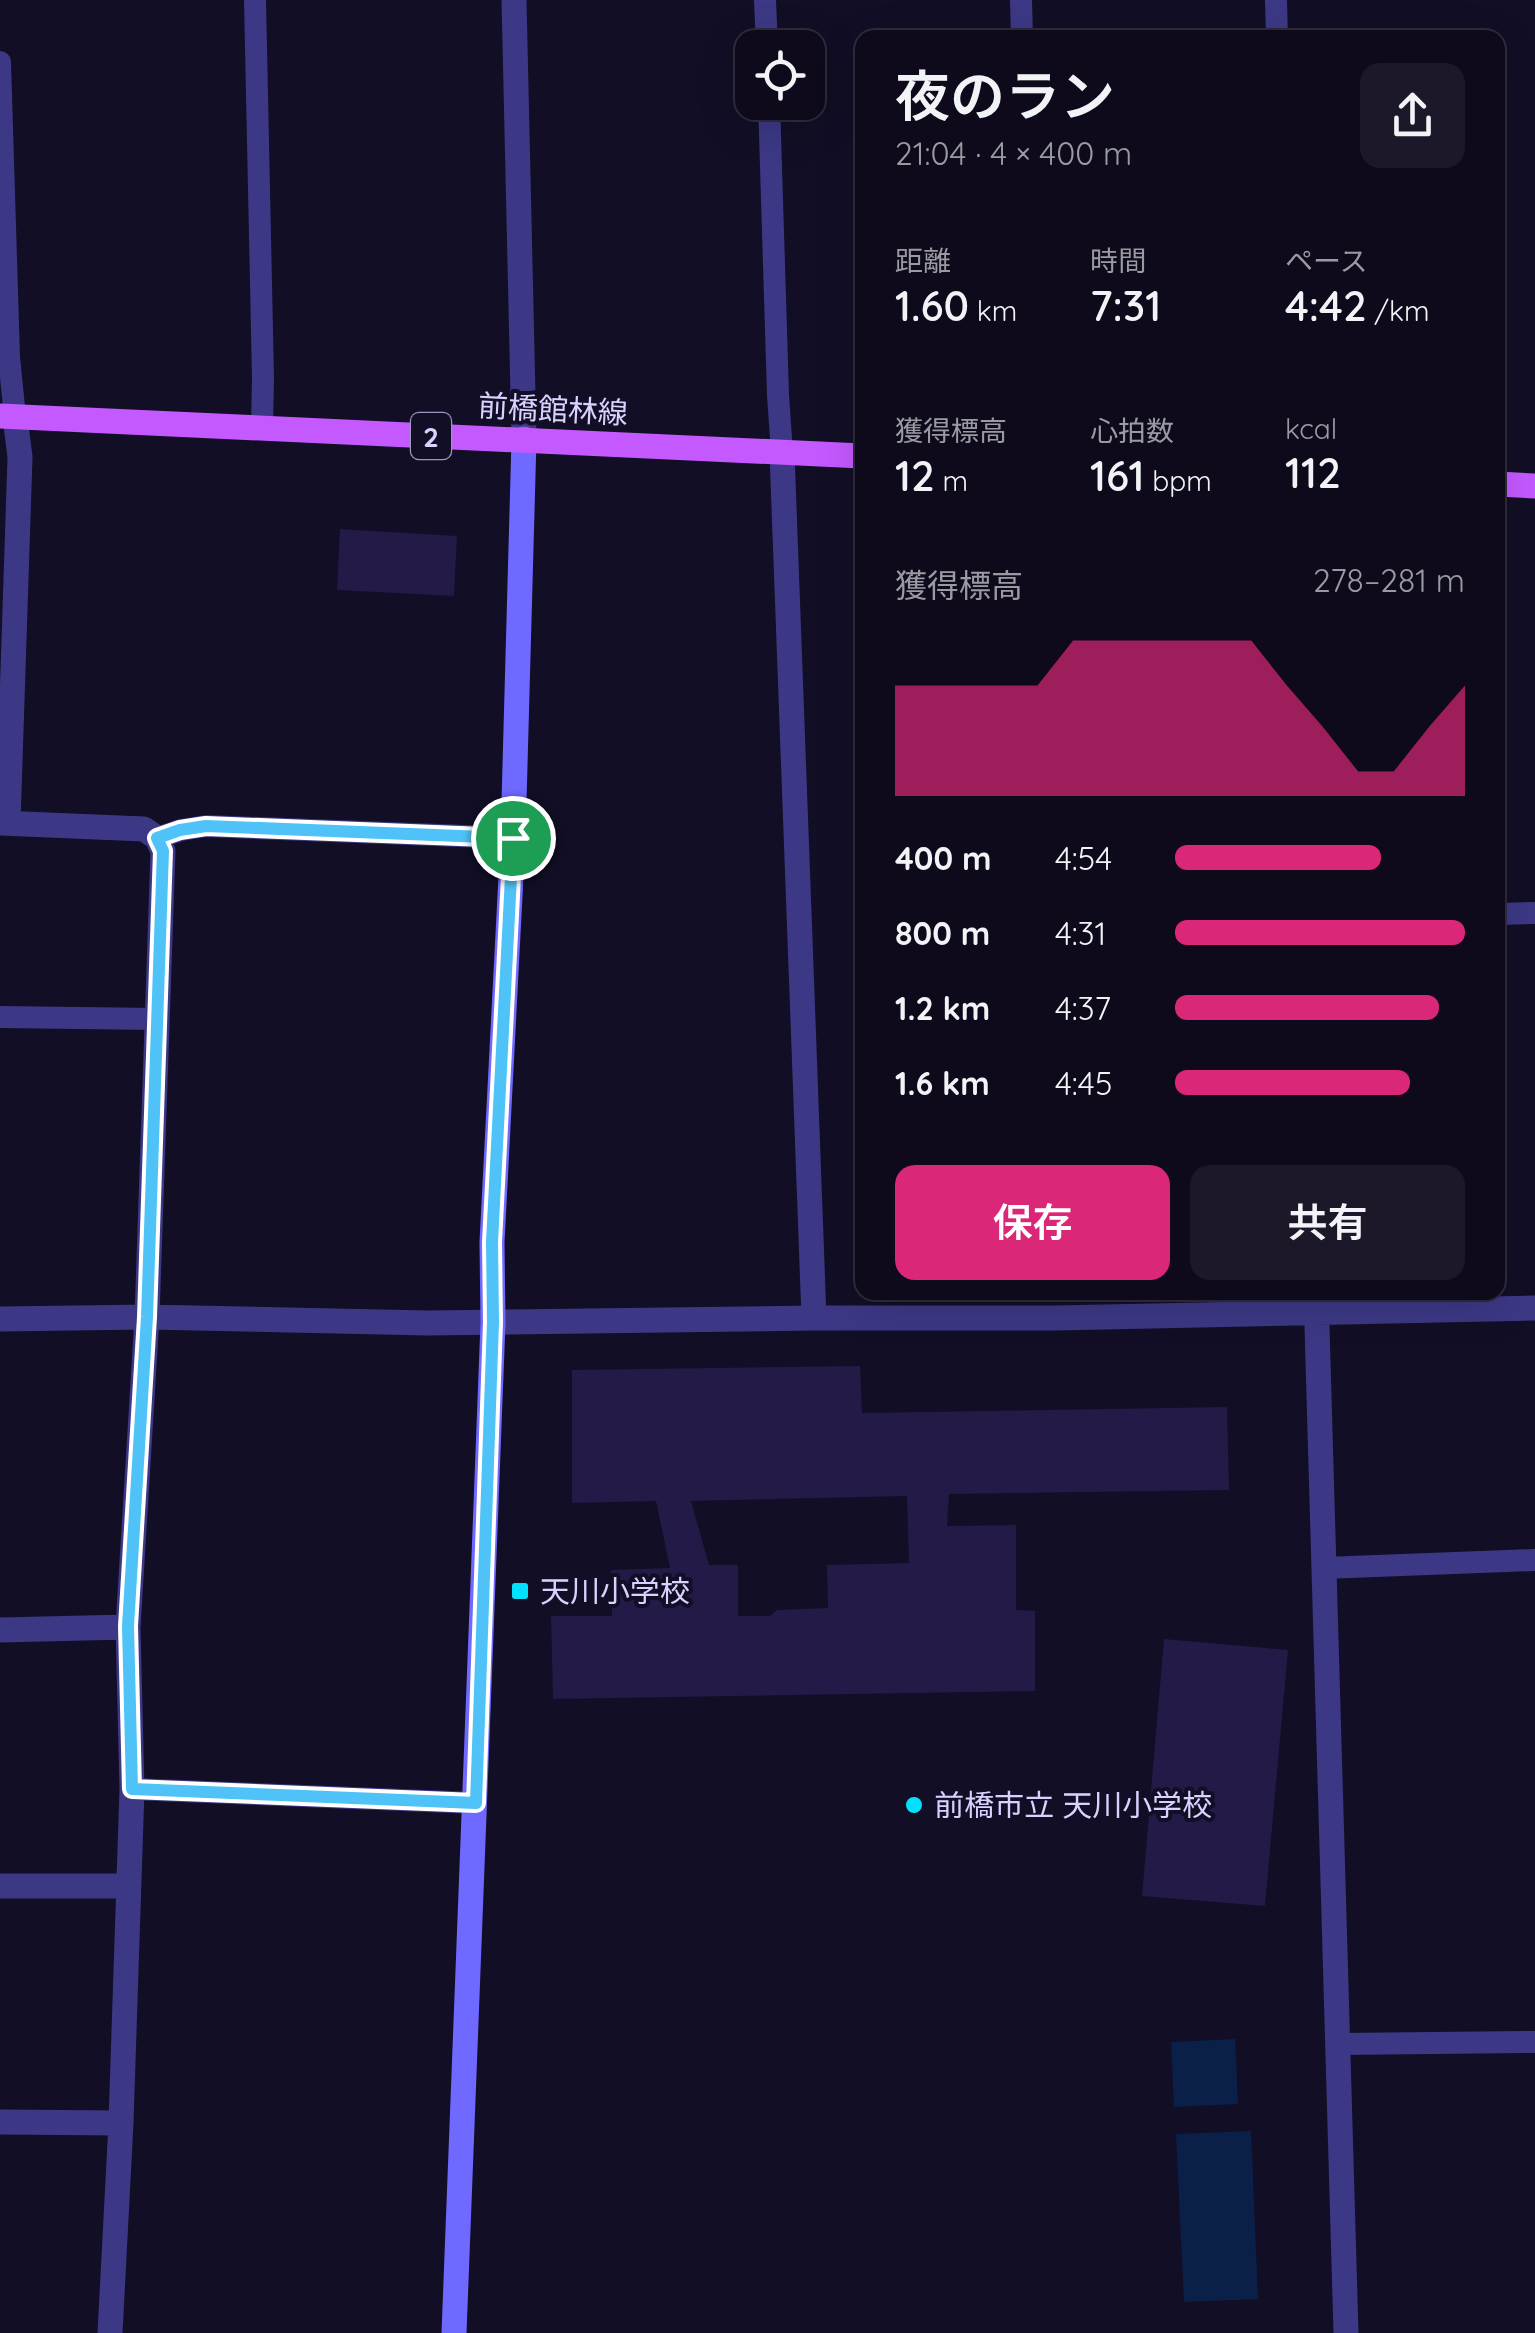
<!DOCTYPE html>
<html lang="ja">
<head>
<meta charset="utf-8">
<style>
  body { margin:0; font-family:Quicksand,"Noto Sans JP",sans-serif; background:#1c1829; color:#f1f3f6; height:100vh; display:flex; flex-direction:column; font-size:38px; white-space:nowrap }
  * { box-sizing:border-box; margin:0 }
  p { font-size:32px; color:#9b9aa3 }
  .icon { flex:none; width:55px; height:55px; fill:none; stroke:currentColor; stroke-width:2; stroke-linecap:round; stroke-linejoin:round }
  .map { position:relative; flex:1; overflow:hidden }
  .sheet { position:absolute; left:855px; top:30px; width:650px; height:1270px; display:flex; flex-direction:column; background:#0e0a1c; border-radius:20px; box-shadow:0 10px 40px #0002,0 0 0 2px #2e2b3b }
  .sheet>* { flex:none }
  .tools { position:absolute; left:735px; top:30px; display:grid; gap:20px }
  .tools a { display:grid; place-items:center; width:90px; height:90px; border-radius:20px; background:#0e0a1c; box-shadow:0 10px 40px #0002,0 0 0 2px #2e2b3b; font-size:50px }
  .pin { position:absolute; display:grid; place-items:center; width:85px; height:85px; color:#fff; margin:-42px; border:5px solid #fff; border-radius:50%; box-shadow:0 2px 10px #0007 }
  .round { display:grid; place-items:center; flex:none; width:105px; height:105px; border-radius:20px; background:#1c1829 }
  .headline { display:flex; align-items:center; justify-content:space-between; height:170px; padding:0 40px }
  h1 { font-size:55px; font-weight:600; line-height:75px }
  .stats { display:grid; grid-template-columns:repeat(3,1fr); gap:15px; height:170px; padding:10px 40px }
  .stats div { display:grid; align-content:center }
  .stats b { font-size:42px; font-weight:600 }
  .stats small { font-size:28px; font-weight:400 }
  .stats p { font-size:28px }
  .chart { height:280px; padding:20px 40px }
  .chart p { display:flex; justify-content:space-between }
  .chart svg { width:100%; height:180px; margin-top:10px; fill:#db2777; opacity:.7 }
  .cta { display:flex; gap:20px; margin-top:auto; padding:20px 40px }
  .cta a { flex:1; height:115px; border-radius:20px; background:#db2777; color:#fff; font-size:40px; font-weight:600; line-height:115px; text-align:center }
  .cta a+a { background:#1c1829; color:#f1f3f6 }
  ul { padding:0 40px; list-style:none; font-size:32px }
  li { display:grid; grid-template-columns:160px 120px 1fr; align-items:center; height:75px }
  li i { height:25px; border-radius:12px; background:#db2777 }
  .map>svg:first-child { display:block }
  .water { fill:#0b2048 }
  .building { fill:#231a47; fill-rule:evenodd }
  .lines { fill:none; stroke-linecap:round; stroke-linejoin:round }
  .lane { stroke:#3c3885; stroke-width:22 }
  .street { stroke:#3c3885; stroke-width:25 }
  .secondary { stroke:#6f69ff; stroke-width:25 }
  .primary { stroke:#c359ff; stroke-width:25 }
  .route-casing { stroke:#fff; stroke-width:20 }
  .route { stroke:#4fc3f7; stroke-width:12 }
  .poi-dot { fill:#00e1fd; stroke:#120e25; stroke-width:4 }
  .labels { text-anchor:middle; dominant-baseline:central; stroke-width:8; stroke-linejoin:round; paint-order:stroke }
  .shield { fill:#120e25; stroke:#9d97be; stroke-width:2.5 }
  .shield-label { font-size:28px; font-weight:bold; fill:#d8d2ff }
  .street-label { font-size:30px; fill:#d8d2ff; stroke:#120e25 }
  .poi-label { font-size:30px; fill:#d8d2ff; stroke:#120e25; text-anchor:start }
</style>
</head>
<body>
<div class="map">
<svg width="1535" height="2333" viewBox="0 0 1535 2333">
  <rect width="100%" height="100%" fill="#120e25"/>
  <path class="water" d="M1235,2039L1238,2104L1174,2107L1171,2042Z
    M1251,2131L1258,2299L1184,2302L1176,2134Z"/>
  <path class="building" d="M340,529L457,536L454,596L337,590Z
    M860,1366L862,1413L1227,1407L1229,1490L949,1494L947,1526L1016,1525V1610L1035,1611V1691L553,1699L551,1616H612L611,1570L670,1568L656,1501L572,1503V1370ZM907,1496L909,1563L827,1565L828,1608L777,1610L770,1616H738V1565H709L691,1501Z
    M1164,1639L1288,1650L1265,1906L1142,1896Z"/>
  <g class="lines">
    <path class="lane" d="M255,0L263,378L262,428
      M765,0L767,48
      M1021,0L1022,38
      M1276,0L1277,38
      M0,62L9,357L15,417
      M769,102L778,395L782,453
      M157,838L181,830L206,826L513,838
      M1498,914L1535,913
      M0,1017L157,1019
      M1324,1568L1535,1560
      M132,1789L476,1803
      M1339,2044L1535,2042"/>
    <path class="street" d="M514,0L524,439
      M782,453L814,1318
      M0,823L144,829L157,838L163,851L147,1317L128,1627L132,1789L121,2123L110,2333
      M8,823L20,457L15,417
      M1316,1292L1346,2333
      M0,1319L147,1317L428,1323L814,1318H1056L1535,1308
      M0,1630L128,1627
      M0,1886H127
      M0,2122L121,2123"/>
    <path class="secondary" d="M454,2333L493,1323L492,1242L513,838L524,439"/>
    <path class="primary" d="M0,416L862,456
      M1498,484L1535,486"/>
  </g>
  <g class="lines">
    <defs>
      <path id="route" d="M206,826L513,838L492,1242L493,1322L476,1803L132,1789L128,1626L147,1317L163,851L157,838L180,830Z"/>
    </defs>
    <use href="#route" class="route-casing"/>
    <use href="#route" class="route"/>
  </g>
  <g class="poi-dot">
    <rect x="510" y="1581" width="20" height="20" rx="5"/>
    <circle cx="914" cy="1805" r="10"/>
  </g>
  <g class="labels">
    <rect class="shield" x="411" y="413" width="40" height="46" rx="8"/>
    <g class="shield-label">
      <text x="431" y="436">2</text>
    </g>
    <g class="street-label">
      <text transform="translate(553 409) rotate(3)">前橋館林線</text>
    </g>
    <g class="poi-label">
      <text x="540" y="1591">天川小学校</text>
      <text x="934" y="1805">前橋市立 天川小学校</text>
    </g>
  </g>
</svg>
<div class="tools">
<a><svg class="icon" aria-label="locate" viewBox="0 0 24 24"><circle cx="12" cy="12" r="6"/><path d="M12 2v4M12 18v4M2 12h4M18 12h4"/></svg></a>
</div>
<div class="pin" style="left:513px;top:838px;background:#1e9e55"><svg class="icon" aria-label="arrive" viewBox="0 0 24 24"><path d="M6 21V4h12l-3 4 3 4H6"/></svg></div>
<section class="sheet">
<div class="headline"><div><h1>夜のラン</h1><p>21:04 · 4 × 400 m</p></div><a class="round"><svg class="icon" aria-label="share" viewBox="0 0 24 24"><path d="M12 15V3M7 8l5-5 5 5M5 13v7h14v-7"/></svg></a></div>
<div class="stats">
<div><p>距離</p><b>1.60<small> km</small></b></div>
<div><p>時間</p><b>7:31</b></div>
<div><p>ペース</p><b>4:42<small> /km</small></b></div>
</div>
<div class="stats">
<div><p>獲得標高</p><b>12<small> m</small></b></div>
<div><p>心拍数</p><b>161<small> bpm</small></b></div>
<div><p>kcal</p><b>112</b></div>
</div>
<div class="chart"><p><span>獲得標高</span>278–281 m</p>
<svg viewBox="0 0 160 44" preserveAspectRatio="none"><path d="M0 44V17L10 17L20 17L30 17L40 17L50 6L60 6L70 6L80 6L90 6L100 6L110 17L120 27L130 38L140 38L150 27L160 17V44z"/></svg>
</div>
<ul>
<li><b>400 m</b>4:54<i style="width:71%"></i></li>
<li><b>800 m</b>4:31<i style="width:100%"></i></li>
<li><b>1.2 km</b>4:37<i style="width:91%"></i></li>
<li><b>1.6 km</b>4:45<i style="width:81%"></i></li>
</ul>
<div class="cta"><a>保存</a><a>共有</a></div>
</section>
</div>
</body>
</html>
